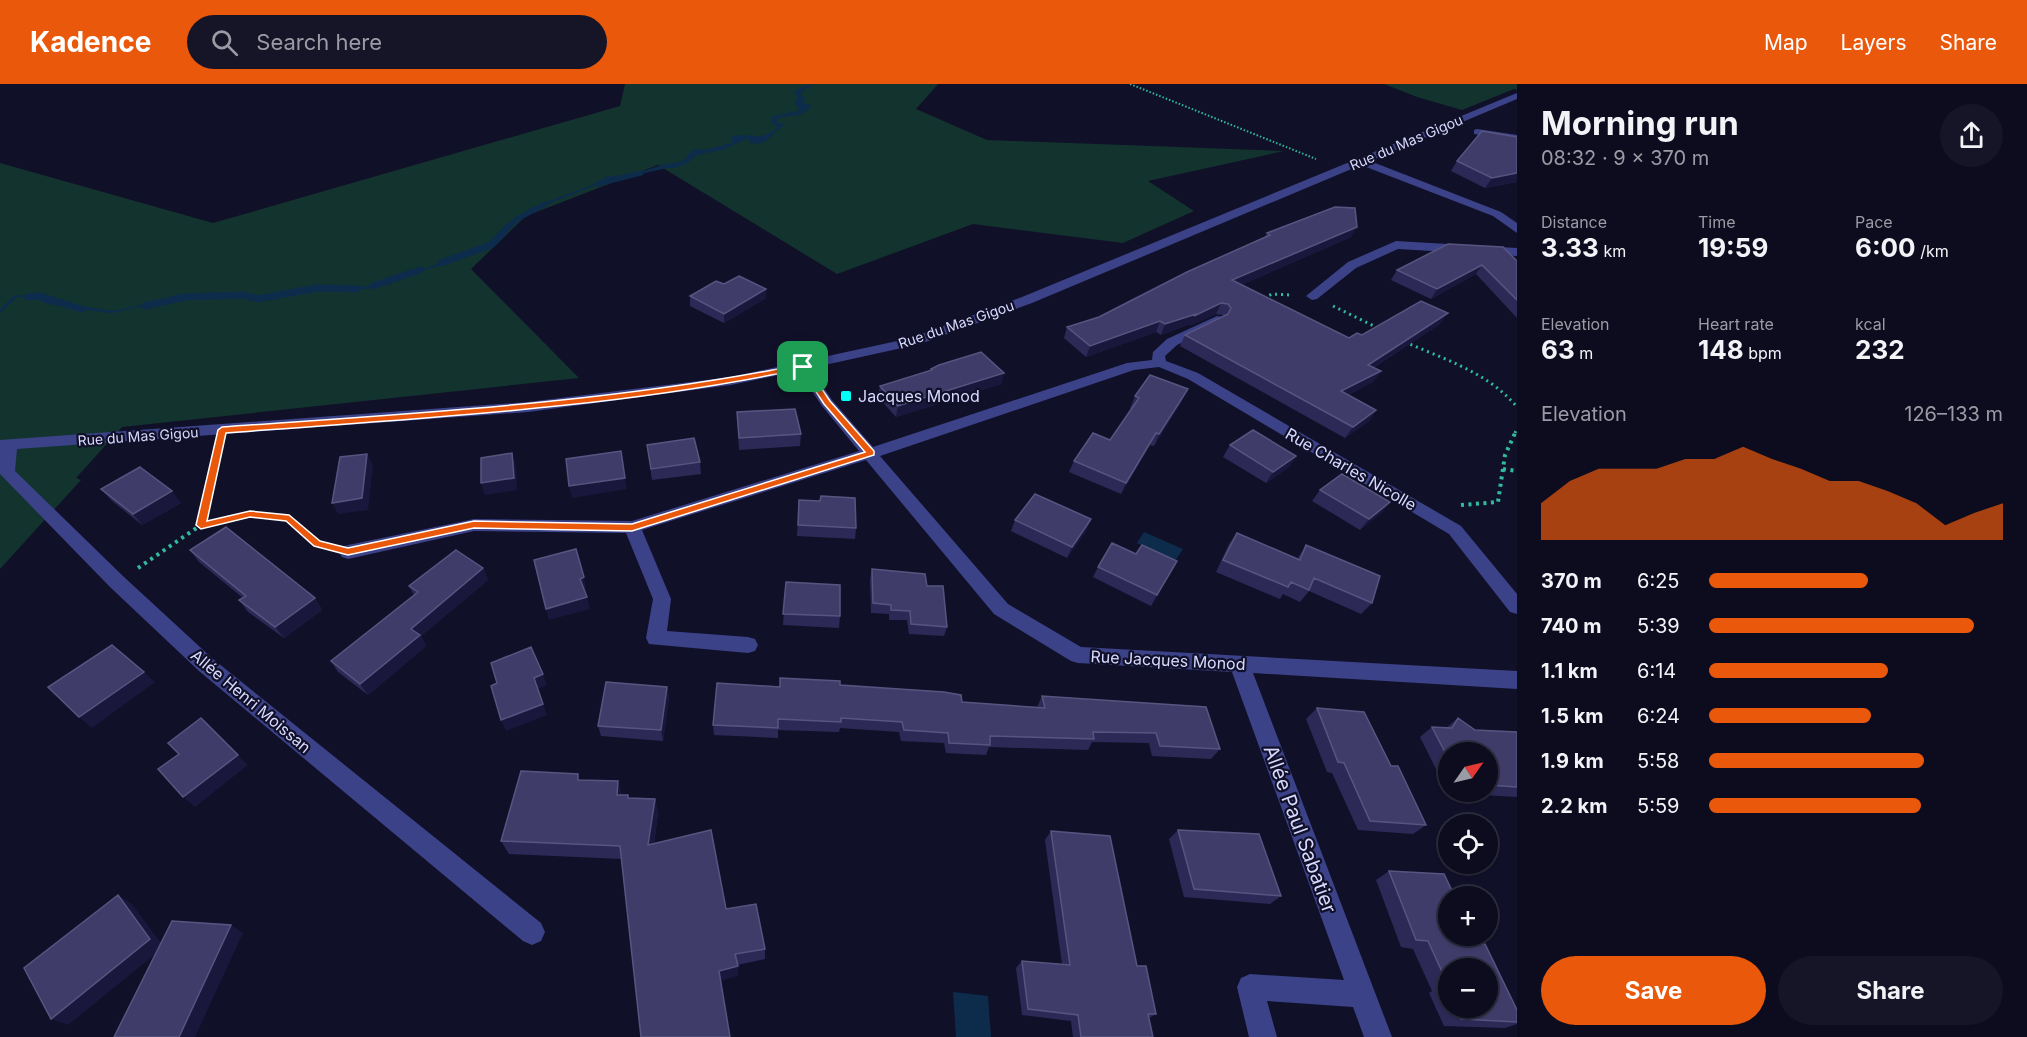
<!DOCTYPE html>
<html lang="en">
<head>
<meta charset="utf-8">
<style>
  body { margin:0; font-family:Inter,sans-serif; background:#161528; color:#f1f3f6; height:100vh; display:flex; flex-direction:column; font-size:22px; white-space:nowrap }
  * { box-sizing:border-box; margin:0 }
  p { font-size:20px; color:#9a9ba4 }
  .icon { flex:none; width:33px; height:33px; fill:none; stroke:currentColor; stroke-width:2; stroke-linecap:round; stroke-linejoin:round }
  .map { position:relative; flex:1; overflow:hidden }
  .panel { display:flex; flex-direction:column; background:#0d0c1f; width:510px }
  .panel>* { flex:none }
  .needle { width:39px; rotate:56deg }
  .tools { position:absolute; left:1438px; top:658px; display:grid; gap:12px }
  .tools a { display:grid; place-items:center; width:60px; height:60px; border-radius:50%; background:#0d0c1f; box-shadow:0 2px 4px #0004,0 0 0 2px #2d2c3d; font-size:30px }
  .pin { position:absolute; display:grid; place-items:center; width:51px; height:51px; color:#fff; margin:-26px; border-radius:12px; box-shadow:0 3px 9px #0006 }
  .round { display:grid; place-items:center; flex:none; width:63px; height:63px; border-radius:32px; background:#161528 }
  .headline { display:flex; align-items:center; justify-content:space-between; height:102px; padding:0 24px }
  h1 { font-size:33px; font-weight:700; line-height:45px }
  .figures { display:grid; grid-template-columns:repeat(3,1fr); gap:9px; height:102px; padding:6px 24px }
  .figures div { display:grid; align-content:center }
  .figures b { font-size:26px; font-weight:700 }
  .figures small { font-size:16px; font-weight:400 }
  .figures p { font-size:16px }
  .chart { height:168px; padding:12px 24px }
  .chart p { display:flex; justify-content:space-between }
  .chart svg { width:100%; height:108px; margin-top:6px; fill:#ea580c; opacity:.7 }
  .primary-button { display:flex; gap:12px; margin-top:auto; padding:12px 24px }
  .primary-button a { flex:1; height:69px; border-radius:36px; background:#ea580c; color:#fff; font-size:24px; font-weight:700; line-height:69px; text-align:center }
  .primary-button a+a { background:#161528; color:#f1f3f6 }
  ul { padding:0 24px; list-style:none; font-size:20px }
  li { display:grid; grid-template-columns:96px 72px 1fr; align-items:center; height:45px }
  li i { height:15px; border-radius:8px; background:#ea580c }
  header { display:flex; align-items:center; gap:36px; box-sizing:border-box; height:84px; padding:0 30px; background:#ea580c; color:#fff }
  header strong { font-size:28px }
  nav { display:flex; gap:33px; margin-inline-start:auto; font-size:21px }
  .search { width:420px; height:54px; background:#161528; display:flex; align-items:center; gap:15px; box-sizing:border-box; padding:0 21px; border-radius:33px; color:#9a9ba4; font-size:22px }
  main { display:flex; flex:1; min-height:0 }
  .map>svg:first-child { display:block }
  .green { fill:#13332e }
  .water { fill:#0d2c4c }
  .lines { fill:none; stroke-linecap:round; stroke-linejoin:round }
  .stream-far1 { stroke:#0d2c4c; stroke-width:5 }
  .stream { stroke:#0d2c4c; stroke-width:7 }
  .path-far2 { stroke:#30bba1; stroke-width:2; stroke-dasharray:1.5 2; stroke-linecap:butt }
  .path-far1 { stroke:#30bba1; stroke-width:3; stroke-dasharray:2 4; stroke-linecap:butt }
  .path { stroke:#30bba1; stroke-width:4; stroke-dasharray:3 4.5; stroke-linecap:butt }
  .minor { fill:#3b4288; fill-rule:evenodd }
  .wall { fill:#2d2957; fill-rule:evenodd }
  .shaded-wall { fill:#1a173d }
  .building { fill:#3f3c69; stroke:#575580; stroke-width:1.5 }
  .route { fill:#ea580c; stroke:#fff; stroke-width:1.5; fill-rule:evenodd }
  .poi-dot { fill:#05fff8; stroke:#111029; stroke-width:2 }
  .labels { text-anchor:middle; dominant-baseline:central; stroke-width:4.5; stroke-linejoin:round; paint-order:stroke }
  .far-street-label { font-size:14px; fill:#d8d9ff; stroke:#111029 }
  .poi-label { font-size:16px; fill:#d8d9ff; stroke:#111029; text-anchor:start }
  .street-label { font-size:16px; fill:#d8d9ff; stroke:#111029 }
  .near-street-label { font-size:20px; fill:#d8d9ff; stroke:#111029 }
</style>
</head>
<body>
<header>
<strong>Kadence</strong>
<div class="search"><svg class="icon" aria-label="search" viewBox="0 0 24 24"><circle cx="10" cy="10" r="6"/><path d="M15 15l6 6"/></svg>Search here</div>
<nav><a>Map</a><a>Layers</a><a>Share</a></nav>
</header>
<main>
<div class="map">
<svg width="1517" height="953" viewBox="0 0 1517 953">
  <rect width="100%" height="100%" fill="#111029"/>
  <path class="green" d="M625,0H938L916,25L987,56L1284,67L1148,97L1194,127L1123,159L973,140L837,190L658,81L526,132L471,185L579,294L122,343L76,394L81,396L0,485V79L213,139L620,22Z
    M1384,0H1517V6L1514,5L1462,26L1417,13Z"/>
  <path class="water" d="M815,0L805,5L800,11L805,14L803,19L811,21C804,35 789,30 776,35L778,39L785,41C770,48 770,63 749,59L750,56L746,55L722,66L697,71L687,79L675,84H667L636,91H621L521,131C506,144 496,159 478,168L380,202L365,205L277,210L257,215L216,211L185,213L112,229L85,226L48,220L33,214L17,213L0,229V225L14,211L40,212L54,218L113,227L187,211L219,209L244,212L370,202L392,197L485,162L505,141L531,124L602,97L605,93L637,89L665,80L675,79L684,76L693,65L704,66L732,59V52C748,48 763,59 777,43L771,38V33L800,26L794,19L798,14L794,8L804,2Z
    M1144,448L1183,465L1175,477L1137,459Z
    M953,908L988,912L991,953H956Z"/>
  <g class="lines">
    <path class="stream-far1" d="M597,100L641,89
      M501,151L517,135L545,120"/>
    <path class="stream" d="M441,179L491,161L503,149
      M373,202L420,186
      M28,213L40,212L81,225
      M145,222L185,213L244,211L257,215L317,204L357,205"/>
    <path class="path-far2" d="M1130,0L1316,75"/>
    <path class="path-far1" d="M1264,214L1272,210L1291,211
      M1333,222L1380,245
      M1405,258C1444,275 1489,289 1517,323
      M1515,349L1517,344"/>
    <path class="path" d="M1503,385L1517,387
      M1461,421L1498,418L1505,371L1516,347
      M201,441L218,366
      M138,484L201,441L250,430L289,434L317,460L327,462"/>
    <path class="minor" d="M1517,9V15L1370,77L1501,128L1517,139V149L1493,132L1361,81L1032,219L920,260L811,284L832,316L873,363L1127,279L1152,276L1153,268L1167,255L1217,232L1222,233L1224,236L1222,239L1177,261L1165,272L1166,277L1198,289L1461,442L1517,510V530L1510,528L1449,450L1188,295L1159,283L1134,286L880,372L1008,520L1081,563L1517,587V605L1253,589L1392,953H1364L1353,923L1267,917L1277,953H1249L1237,903L1241,894L1250,890L1344,896L1232,588L1078,579L1071,577L994,530L866,376L642,446L671,515L667,547L748,553L755,555L758,561L755,567L748,569L649,560L646,554L653,515L626,449L474,447L348,475L342,473L339,468L342,463L348,461L474,435L632,437L859,367L822,322L798,287L731,301L528,328L17,365L15,387L124,493L213,575L541,839L545,848L541,857L532,861L523,857L199,587L110,503L0,390V356L528,318L731,293L911,254L1022,213Z
      M1477,45L1517,51V57L1474,50V46Z
      M1396,157L1517,164V172L1398,165L1356,184L1317,215L1312,216L1306,212L1348,178Z"/>
  </g>
  <path class="wall" d="M1457,77L1517,98L1485,104L1451,87Z
    M1267,149L1351,153L1241,201L1349,254L1362,251L1440,240L1373,284L1381,287L1373,298L1348,311L1376,326L1369,337L1345,354L1180,262L1185,251L1224,232L1222,231L1216,230L1189,242L1190,240L1161,251L1156,248L1086,273L1064,254L1067,243L1099,233L1265,153Z
    M1517,177V234L1476,190L1431,215L1391,196L1397,186Z
    M724,200L766,214L724,239L690,222V212Z
    M931,285L1004,289L1001,300L896,333L878,313L880,302L930,287Z
    M1135,312L1182,317L1154,362L1150,361L1121,410L1069,388L1074,377L1110,356L1131,325L1130,324Z
    M737,328L801,350L800,362L739,366Z
    M647,361L700,378L701,390L652,396Z
    M1230,361L1296,372L1289,383L1266,399L1223,373Z
    M101,405L181,419L142,441L111,416Z
    M1320,406L1390,418L1381,429L1360,446L1312,417Z
    M799,416L856,444L855,455L797,452Z
    M1091,435L1086,447L1067,474L1011,447L1015,436Z
    M1237,449L1297,475L1306,461L1372,519L1361,530L1309,507L1300,518L1283,510L1280,515L1216,488L1229,460Z
    M190,466L315,514L322,526L284,554L248,528L239,516L243,514L199,478Z
    M1177,477L1151,522L1093,493L1098,483Z
    M483,484L488,496L421,552L426,562L368,611L338,588L331,577L414,511L409,502Z
    M872,485L927,502L947,543L944,552L909,550L907,536H889V530L871,529L870,495Z
    M786,498L840,532L839,544L783,541Z
    M840,601L962,618L1037,623L1042,612L1220,665L1211,675L1152,672L1149,659L1092,658L1088,666L989,663L986,671L946,669L944,659L901,657L899,648L840,644L839,648L778,646V654L714,651L713,641L780,603Z
    M667,603L669,613L663,657L601,652L598,642Z
    M1317,624L1391,682L1426,741L1413,750L1358,746L1332,689L1327,688L1306,635Z
    M1458,634L1475,646L1517,648V713L1448,709L1420,653L1432,643L1446,644ZM1449,669H1488V708H1449Z
    M580,696L622,711H628L629,714L655,715L658,729L654,760L726,825L765,865V875L737,881L738,892L622,775L509,770L501,757Z
    M1178,746L1281,812L1270,820L1184,813L1169,755Z
    M1051,747L1137,882L1156,930L1149,934L1153,953H1073L1071,937L1022,931L1016,884L1022,877L1062,880L1045,756Z
    M1389,787L1477,860L1517,926V940L1505,944L1444,942L1429,909L1432,907L1413,865L1401,863L1376,796ZM1449,885L1488,924H1449Z"/>
  <path class="shaded-wall" d="M1517,89V98L1485,104L1492,94Z
    M1357,143L1351,153L1227,207L1232,196Z
    M1482,181L1476,190L1431,215L1437,205Z
    M766,205V214L724,239V230Z
    M1221,219L1216,230L1189,242L1190,240L1161,251L1165,240Z
    M1448,229L1440,240L1360,292L1368,281Z
    M1160,237L1156,248L1086,273L1090,262Z
    M1381,287L1373,298L1334,318L1341,307Z
    M1004,289L1001,300L896,333L898,322Z
    M1188,305L1182,317L1154,362L1159,350Z
    M1376,326L1369,337L1345,354L1353,343Z
    M1156,349L1150,361L1121,410L1126,399Z
    M512,369L516,381L517,406L485,411L481,399Z
    M367,370L373,381L368,426L338,430L332,419Z
    M1296,372L1289,383L1266,399L1273,388Z
    M625,394L627,405L572,414L569,402Z
    M172,407L181,419L142,441L133,430Z
    M1390,418L1381,429L1360,446L1369,435Z
    M1091,435L1086,447L1067,474L1072,463Z
    M483,484L488,496L421,552L426,562L368,611L360,600L411,545Z
    M584,493L586,505L583,506L580,495Z
    M587,513L590,525L549,536L546,525Z
    M315,514L322,526L284,554L275,543Z
    M144,588L155,598L92,644L79,633Z
    M543,590L547,601L538,605L547,631L506,647L501,636L534,594Z
    M667,603L669,613L663,657L661,646Z
    M238,671L248,681L195,723L183,713Z
    M618,697L622,711H617Z
    M655,715L658,729L652,774L648,761Z
    M118,811L132,820L164,863L68,941L51,935Z
    M231,841L243,849L195,953H179Z
    M738,882V892L720,897L719,887Z"/>
  <path class="building" d="M1482,47L1517,53V89L1492,94L1457,77Z
    M1335,123L1355,124L1357,143L1232,196L1349,254L1357,249L1362,251L1421,217L1448,229L1368,281L1381,287L1341,307L1376,326L1353,343L1185,251L1228,230L1231,224L1228,220L1221,219L1194,232L1196,230L1165,240L1160,237L1090,262L1067,243L1099,233L1187,188L1270,151L1267,149Z
    M1448,160L1503,163L1517,177V216L1482,181L1437,205L1397,186Z
    M739,192L766,205L724,230L690,212L716,197L724,200Z
    M981,268L1004,289L898,322L880,302L932,286L931,285L939,281Z
    M1150,291L1188,305L1159,350L1156,349L1126,399L1074,377L1093,349L1110,356L1139,314L1135,312Z
    M795,325L801,350L739,354L737,328Z
    M1253,346L1296,372L1273,388L1230,361Z
    M694,354L700,378L651,385L647,361Z
    M621,367L625,394L569,402L566,375Z
    M512,369L514,394L481,399V374Z
    M367,370L362,414L332,419L340,373Z
    M140,383L172,407L133,430L101,405Z
    M1342,390L1390,418L1369,435L1320,406Z
    M1035,410L1091,435L1072,463L1015,436Z
    M821,412L855,414L856,444L798,441L799,416L820,417Z
    M226,443L315,514L275,543L239,516L246,512L190,466Z
    M1237,449L1300,476L1306,461L1380,492L1372,519L1314,494L1309,506L1291,498L1288,503L1223,476Z
    M1112,459L1136,470L1142,461L1177,477L1157,511L1098,483Z
    M576,465L584,493L580,495L587,513L546,525L534,476Z
    M456,466L483,484L411,545L420,551L360,600L331,577L418,508L409,502Z
    M872,485L925,490L927,502H943L947,543L911,540L910,527L891,526V521L873,519Z
    M786,498L840,501V532L783,530Z
    M112,561L144,588L79,633L48,603Z
    M531,563L543,590L534,594L543,620L501,636L491,602L497,599L491,579Z
    M780,594L840,597V601L944,608L961,611L962,618L1045,624L1042,612L1206,623L1220,665L1160,662L1156,649L1093,648L1094,655L990,652V661L949,659L948,649L904,646L902,638L841,634V638L778,635V644L713,641L717,599L780,603Z
    M606,598L667,603L661,646L598,642Z
    M1317,624L1364,628L1391,682H1398L1426,741L1370,737L1344,679L1338,678Z
    M201,634L238,671L183,713L158,685L179,670L168,659Z
    M1458,634L1475,646L1517,648V703L1488,701V669H1449V676L1432,643L1452,644Z
    M521,687L578,690V696L618,697L617,711H628V714L655,715L648,761L711,746L726,825L756,820L765,865L735,870L738,882L719,887L730,953H641L620,762L501,757Z
    M1178,746L1259,750L1281,812L1194,805Z
    M1051,747L1110,752L1137,882H1146L1156,930H1148L1153,953H1081L1078,931L1028,925L1022,877L1070,881Z
    M1389,787L1444,790L1455,813H1449V852H1473L1477,860H1485L1517,926V938L1461,935L1455,924H1488V885H1449V911L1445,902L1448,901L1428,857L1416,856Z
    M118,811L150,855L51,935L24,884Z
    M172,837L231,841L179,953H114Z"/>
  <path class="route" d="M803,280L806,281L830,317L874,367V371L632,447L474,444L348,471L314,462L286,437L250,433L201,445L196,441L218,346L222,343C416,329 612,319 803,280ZM801,285L824,320L865,368L632,440L474,437L348,464L320,457L289,431L250,427L207,437L226,349C418,334 612,325 801,285Z"/>
  <rect class="poi-dot" x="840" y="306" width="12" height="12" rx="3"/>
  <g class="labels">
    <g class="far-street-label">
      <text transform="translate(1406 58) rotate(-23)">Rue du Mas Gigou</text>
      <text transform="translate(956 240) rotate(-19)">Rue du Mas Gigou</text>
      <text transform="translate(138 352) rotate(-4)">Rue du Mas Gigou</text>
    </g>
    <g class="poi-label">
      <text x="858" y="312">Jacques Monod</text>
    </g>
    <g class="street-label">
      <text transform="translate(1351 385) rotate(30)">Rue Charles Nicolle</text>
      <text transform="translate(1168 576) rotate(3)">Rue Jacques Monod</text>
      <text transform="translate(251 617) rotate(40)">Allée Henri Moissan</text>
    </g>
    <g class="near-street-label">
      <text transform="translate(1300 745) rotate(70)">Allée Paul Sabatier</text>
    </g>
  </g>
</svg>
<div class="tools">
<a><svg class="needle" viewBox="-14 -14 28 28"><path d="M0-13l5 13h-10z" fill="#e53935"/><path d="M0 13l5-13h-10z" fill="#9a9ba4"/></svg></a>
<a><svg class="icon" aria-label="locate" viewBox="0 0 24 24"><circle cx="12" cy="12" r="6"/><path d="M12 2v4M12 18v4M2 12h4M18 12h4"/></svg></a>
<a>+</a>
<a>−</a>
</div>
<div class="pin" style="left:803px;top:283px;background:#1e9e55"><svg class="icon" aria-label="arrive" viewBox="0 0 24 24"><path d="M6 21V4h12l-3 4 3 4H6"/></svg></div>
</div>
<section class="panel">
<div class="headline"><div><h1>Morning run</h1><p>08:32 · 9 × 370 m</p></div><a class="round"><svg class="icon" aria-label="share" viewBox="0 0 24 24"><path d="M12 15V3M7 8l5-5 5 5M5 13v7h14v-7"/></svg></a></div>
<div class="figures">
<div><p>Distance</p><b>3.33<small> km</small></b></div>
<div><p>Time</p><b>19:59</b></div>
<div><p>Pace</p><b>6:00<small> /km</small></b></div>
</div>
<div class="figures">
<div><p>Elevation</p><b>63<small> m</small></b></div>
<div><p>Heart rate</p><b>148<small> bpm</small></b></div>
<div><p>kcal</p><b>232</b></div>
</div>
<div class="chart"><p><span>Elevation</span>126–133 m</p>
<svg viewBox="0 0 160 44" preserveAspectRatio="none"><path d="M0 44V29L10 20L20 15L30 15L40 15L50 11L60 11L70 6L80 11L90 15L100 20L110 20L120 24L130 29L140 38L150 33L160 29V44z"/></svg>
</div>
<ul>
<li><b>370 m</b>6:25<i style="width:54%"></i></li>
<li><b>740 m</b>5:39<i style="width:90%"></i></li>
<li><b>1.1 km</b>6:14<i style="width:61%"></i></li>
<li><b>1.5 km</b>6:24<i style="width:55%"></i></li>
<li><b>1.9 km</b>5:58<i style="width:73%"></i></li>
<li><b>2.2 km</b>5:59<i style="width:72%"></i></li>
</ul>
<div class="primary-button"><a>Save</a><a>Share</a></div>
</section>
</main>
</body>
</html>
